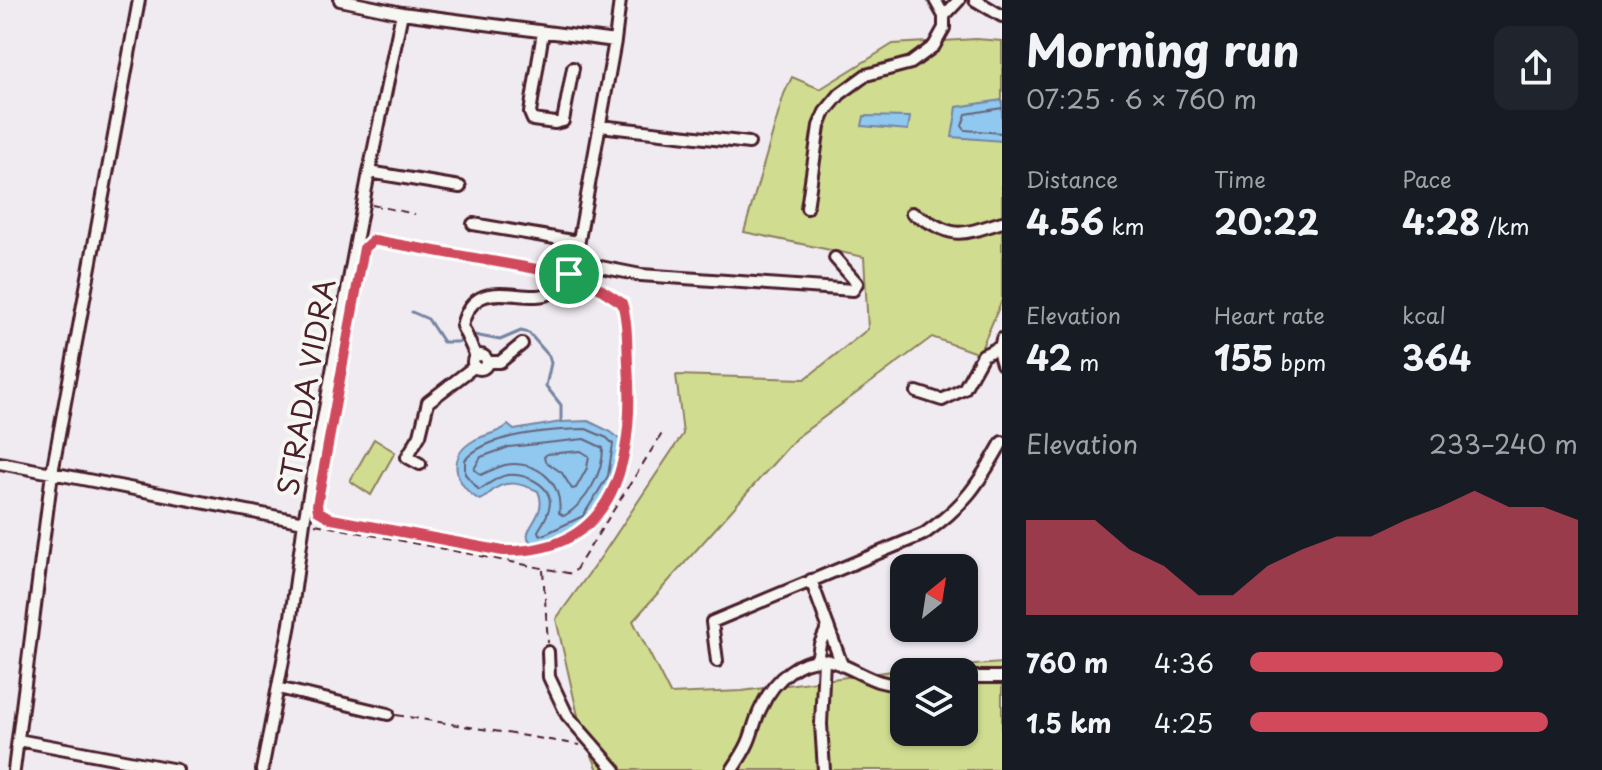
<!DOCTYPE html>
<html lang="en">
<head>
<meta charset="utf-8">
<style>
  body { margin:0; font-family:"Playpen Sans",sans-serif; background:#20242c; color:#f1f3f6; height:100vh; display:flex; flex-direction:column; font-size:30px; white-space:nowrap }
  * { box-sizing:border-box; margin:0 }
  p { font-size:26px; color:#9ea1a6 }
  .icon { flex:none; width:44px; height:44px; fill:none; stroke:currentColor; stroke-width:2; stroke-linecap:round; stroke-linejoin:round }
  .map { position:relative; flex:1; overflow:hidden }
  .panel { display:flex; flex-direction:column; background:#171b24; width:600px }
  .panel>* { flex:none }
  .needle { width:52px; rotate:30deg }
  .buttons { position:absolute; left:890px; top:554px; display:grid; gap:16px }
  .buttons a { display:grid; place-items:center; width:88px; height:88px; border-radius:16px; background:#171b24; box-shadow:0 2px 6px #0004; font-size:40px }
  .pin { position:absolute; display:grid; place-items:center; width:68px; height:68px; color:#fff; margin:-34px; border:4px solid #fff; border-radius:50%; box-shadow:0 2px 8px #0007 }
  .round { display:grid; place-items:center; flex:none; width:84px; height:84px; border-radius:16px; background:#20242c }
  .head { display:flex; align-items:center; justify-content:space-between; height:136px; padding:0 24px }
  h1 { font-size:44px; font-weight:700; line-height:60px }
  .metrics { display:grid; grid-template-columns:repeat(3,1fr); gap:12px; height:136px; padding:8px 24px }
  .metrics div { display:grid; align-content:center }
  .metrics b { font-size:34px; font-weight:700 }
  .metrics small { font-size:22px; font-weight:400 }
  .metrics p { font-size:22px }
  .chart { height:224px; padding:16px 24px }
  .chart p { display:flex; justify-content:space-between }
  .chart svg { width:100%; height:144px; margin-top:8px; fill:#d1495b; opacity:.7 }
  ul { padding:0 24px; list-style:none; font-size:26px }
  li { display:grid; grid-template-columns:128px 96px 1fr; align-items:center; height:60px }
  li i { height:20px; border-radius:10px; background:#d1495b }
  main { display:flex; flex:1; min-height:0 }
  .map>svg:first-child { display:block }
  .green { fill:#d0dd90; stroke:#8d7e5e; stroke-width:2; fill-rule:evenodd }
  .water { fill:#90c8ef; stroke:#7484a1; stroke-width:2 }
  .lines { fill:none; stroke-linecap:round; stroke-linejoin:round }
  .shore { stroke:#666379; stroke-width:2 }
  .stream { stroke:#7484a1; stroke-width:3 }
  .minor-casing { stroke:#4a1f2b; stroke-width:16 }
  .path { stroke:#4a1f2b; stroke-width:2; stroke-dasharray:8 6; stroke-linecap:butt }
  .minor { stroke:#f6f6f2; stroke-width:10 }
  .route-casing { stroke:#fff; stroke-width:16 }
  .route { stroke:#d1495b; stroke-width:10 }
  .labels { text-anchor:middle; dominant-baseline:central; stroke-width:8; stroke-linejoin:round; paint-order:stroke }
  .street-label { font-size:28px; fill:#4a1f2b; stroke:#f6f6f2 }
</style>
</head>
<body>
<main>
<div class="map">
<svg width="1002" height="770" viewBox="0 0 1002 770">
  <rect width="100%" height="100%" fill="#f0ebf1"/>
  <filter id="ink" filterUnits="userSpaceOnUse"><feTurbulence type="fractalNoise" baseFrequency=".0125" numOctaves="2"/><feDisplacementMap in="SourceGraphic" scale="16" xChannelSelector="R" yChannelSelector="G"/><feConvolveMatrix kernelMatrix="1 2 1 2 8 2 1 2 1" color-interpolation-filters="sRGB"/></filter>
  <g filter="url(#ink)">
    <path class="green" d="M976,39L1002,41V300L979,354L932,337L796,438L633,621L670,694L742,691L892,671L1002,663V770H598L581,729L556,619L601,557L683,434L676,375L805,379L868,329L864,257L744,232L784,94L792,77L820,89L893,44ZM904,672H964V732H904Z
      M374,439L395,452L371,495L350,481Z"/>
    <path class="water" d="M1002,100V141L952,137L957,107Z
      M864,116L910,117L908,130L862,126Z
      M588,421L611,432L619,439C628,465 606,509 584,525C570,535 553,540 537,546C510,533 551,519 538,491C522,484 506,478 491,492C488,495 485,498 480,500C456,487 445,457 473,441C484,434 498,434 508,425L514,430L561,422Z"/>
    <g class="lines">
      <path class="shore" d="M1002,108L966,114L962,126L965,130L1002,133
        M586,429L607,438L613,444L608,476L583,516L543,535L539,534L538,531C552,510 558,492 531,479C524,476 515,474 507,475C496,477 488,485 479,490L465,474V460C487,433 552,430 586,429Z
        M584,439L603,448C603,474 586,503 564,516L559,513C564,482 535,459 505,465C497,467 488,472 481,475L474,469L481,457L509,447Z
        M581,451L589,456L587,468L576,488L572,489L562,473L545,461L544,457L547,454Z"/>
      <path class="stream" d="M412,312L428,319L443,342H459L474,335L500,340L521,331L529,333L549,356L551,363L546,386L561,405V422"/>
      <defs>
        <path id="minor" d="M340,0L402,13L615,41
          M975,0L1002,16
          M944,16L959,0
          M543,32L530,113L533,120L555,123L563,121L573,68
          M600,126L749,143
          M369,172L460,187
          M807,208L819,126L825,112L840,94L866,75L911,63L934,46L944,28V16L935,0
          M912,213C957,237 953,238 1002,222
          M473,224L578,242
          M575,262L641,275L853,290L857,283L835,258
          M1002,339L999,354L1002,364
          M473 362a7 7 0 1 1 14 0a7 7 0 1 1-14 0Z
          M476,356L462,326C475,271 525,307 553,292C565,286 569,274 575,262L615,41L620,0
          M487,362H500L522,344
          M917,392L942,400L964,389L983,355L1000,347
          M0,463L304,522
          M420,464L407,457L420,435L428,402L475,366
          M811,580L842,665
          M548,652L549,677L567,715L615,770
          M817,660L820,644L828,626
          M717,661L712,622L924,534C965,505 978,485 1002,442
          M964,677H1002
          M278,688L388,714
          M18,740L177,770
          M14,770L52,473L139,0
          M262,770L290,624L304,522L369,172L402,13
          M732,770C738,761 744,752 748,743C753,732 755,719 761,708C773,681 802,652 834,662C859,670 876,687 904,684
          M824,770L821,724L824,660"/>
      </defs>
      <use href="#minor" class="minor-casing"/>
      <path class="path" d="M372,205L415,214
        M373,240L582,277L622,303C628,321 627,344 628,364C635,457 618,554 503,551L332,519L318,511L317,505L364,248Z
        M315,524L573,574L663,432
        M543,570L548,643
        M396,715L580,745"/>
      <use href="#minor" class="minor"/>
    </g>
  </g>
  <g class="lines" filter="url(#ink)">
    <defs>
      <path id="route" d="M373,240L582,277L622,303C628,322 627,344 628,364C635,457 617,554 503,551L332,519L318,511L317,505L364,248Z"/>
    </defs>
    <use href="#route" class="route-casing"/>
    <use href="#route" class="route"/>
  </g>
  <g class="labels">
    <g class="street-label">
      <text transform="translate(305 387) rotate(-80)">STRADA VIDRA</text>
    </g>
  </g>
</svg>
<div class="buttons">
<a><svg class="needle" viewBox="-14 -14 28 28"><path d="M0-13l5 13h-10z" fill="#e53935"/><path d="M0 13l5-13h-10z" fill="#9ea1a6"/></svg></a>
<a><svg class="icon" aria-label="layers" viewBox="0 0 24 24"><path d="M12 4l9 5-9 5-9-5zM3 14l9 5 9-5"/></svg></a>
</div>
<div class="pin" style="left:569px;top:274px;background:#1e9e55"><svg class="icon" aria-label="arrive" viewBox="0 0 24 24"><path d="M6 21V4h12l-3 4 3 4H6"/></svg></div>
</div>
<section class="panel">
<div class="head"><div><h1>Morning run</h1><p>07:25 · 6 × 760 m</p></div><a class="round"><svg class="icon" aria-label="share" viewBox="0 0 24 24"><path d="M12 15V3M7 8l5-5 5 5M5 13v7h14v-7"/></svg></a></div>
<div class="metrics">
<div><p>Distance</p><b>4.56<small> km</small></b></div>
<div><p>Time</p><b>20:22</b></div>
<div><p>Pace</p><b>4:28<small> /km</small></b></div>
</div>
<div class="metrics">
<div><p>Elevation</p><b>42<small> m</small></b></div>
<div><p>Heart rate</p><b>155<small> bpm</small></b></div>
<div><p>kcal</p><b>364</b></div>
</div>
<div class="chart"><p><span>Elevation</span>233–240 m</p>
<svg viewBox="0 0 160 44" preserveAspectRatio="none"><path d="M0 44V15L10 15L20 15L30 24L40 29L50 38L60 38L70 29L80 24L90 20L100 20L110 15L120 11L130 6L140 11L150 11L160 15V44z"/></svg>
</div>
<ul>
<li><b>760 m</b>4:36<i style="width:77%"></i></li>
<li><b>1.5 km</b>4:25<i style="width:91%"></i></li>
</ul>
</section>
</main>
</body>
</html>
